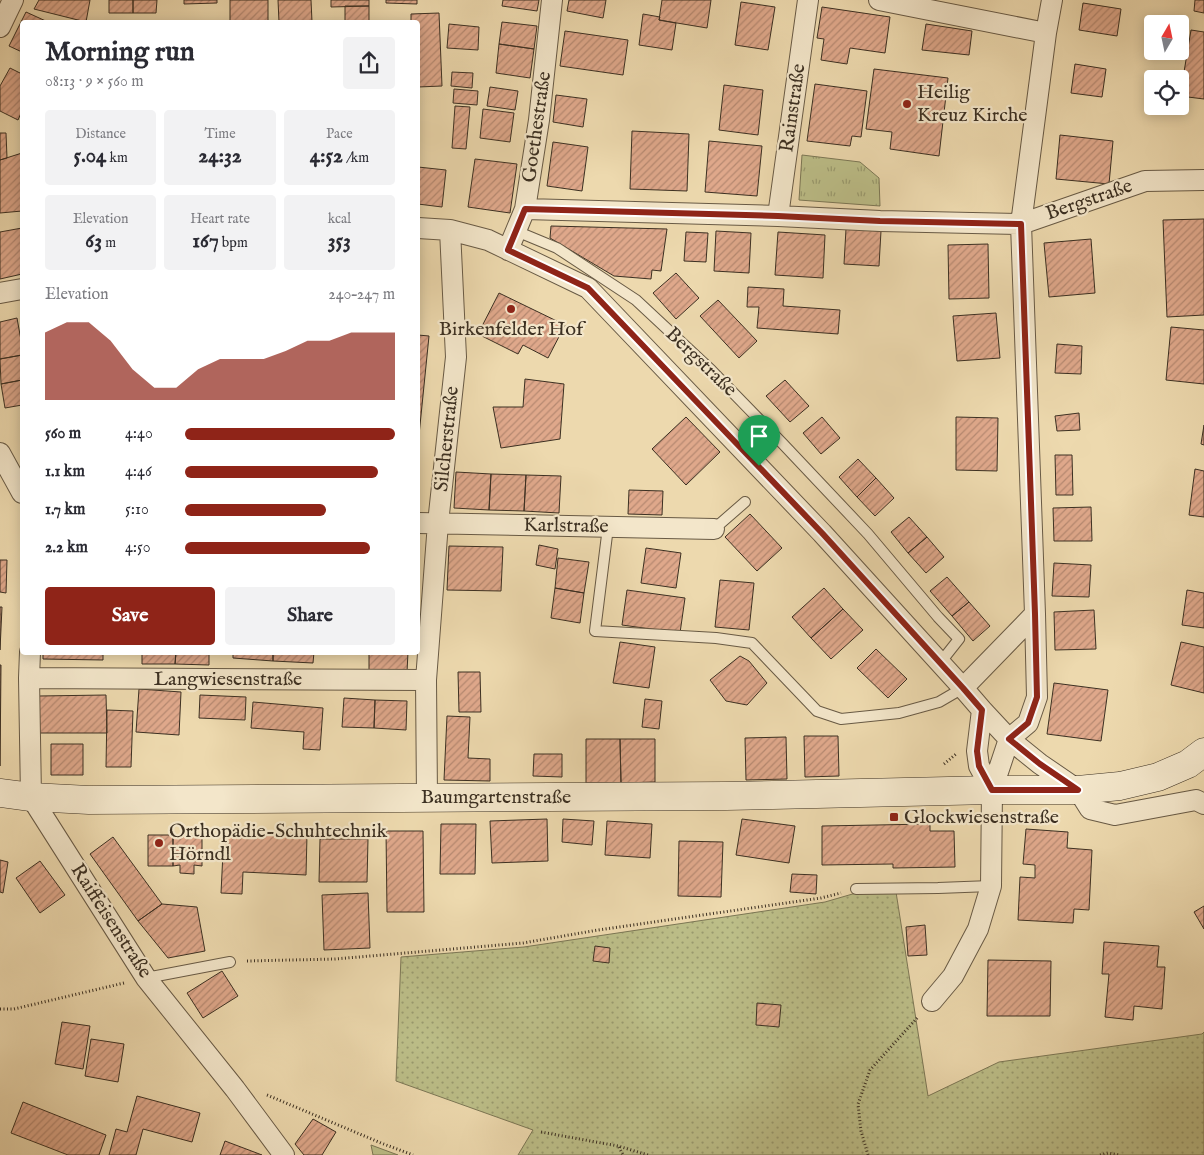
<!DOCTYPE html>
<html lang="en">
<head>
<meta charset="utf-8">
<style>
  body { margin:0; font-family:"IM FELL English",serif; background:#f2f2f3; color:#2b2b33; height:100vh; display:flex; flex-direction:column; font-size:19px; white-space:nowrap }
  * { box-sizing:border-box; margin:0 }
  p { font-size:16px; color:#7c7c81 }
  .icon { flex:none; width:28px; height:28px; fill:none; stroke:currentColor; stroke-width:2; stroke-linecap:round; stroke-linejoin:round }
  .map { position:relative; flex:1; overflow:hidden }
  .drawer { position:absolute; left:20px; top:20px; width:400px; height:635px; display:flex; flex-direction:column; background:#fff; border-radius:5px; box-shadow:0 2px 12px #0003 }
  .drawer>* { flex:none }
  .needle { width:32px; rotate:9deg }
  .buttons { position:absolute; left:1144px; top:15px; display:grid; gap:10px }
  .buttons a { display:grid; place-items:center; width:45px; height:45px; border-radius:5px; background:#fff; box-shadow:0 2px 12px #0003; font-size:25px }
  .pin { position:absolute; display:grid; place-items:center; width:42px; height:42px; color:#fff; margin:-51px -21px; border-radius:50% 50% 50% 0; rotate:-45deg; box-shadow:0 0 5px #0007 }
  .pin .icon { rotate:45deg }
  .round { display:grid; place-items:center; flex:none; width:52px; height:52px; border-radius:5px; background:#f2f2f3 }
  .head { display:flex; align-items:center; justify-content:space-between; height:85px; padding:0 25px }
  h1 { font-size:28px; font-weight:700; line-height:38px }
  .metrics { display:grid; grid-template-columns:repeat(3,1fr); gap:8px; height:85px; padding:5px 25px }
  .metrics div { display:grid; align-content:center; border-radius:5px; background:#f2f2f3; text-align:center }
  .metrics b { font-size:21px; font-weight:700 }
  .metrics small { font-size:14px; font-weight:400 }
  .metrics p { font-size:14px }
  .chart { height:140px; padding:10px 25px }
  .chart p { display:flex; justify-content:space-between }
  .chart svg { width:100%; height:90px; margin-top:5px; fill:#8f2418; opacity:.7 }
  .action { display:flex; gap:10px; margin-top:auto; padding:10px 25px }
  .action a { flex:1; height:58px; border-radius:5px; background:#8f2418; color:#fff; font-size:20px; font-weight:700; line-height:58px; text-align:center }
  .action a+a { background:#f2f2f3; color:#2b2b33 }
  ul { padding:0 25px; list-style:none; font-size:16px }
  li { display:grid; grid-template-columns:80px 60px 1fr; align-items:center; height:38px }
  li i { height:12px; border-radius:6px; background:#8f2418 }
  .map>svg:first-child { display:block }
  .grass { fill:url(#grass-tufts); stroke:#7c7755 }
  .garden { fill:url(#garden-dots); stroke:#7c7755 }
  .building { fill:url(#building-hatch); stroke:#3c3022 }
  .lines { fill:none; stroke-linecap:round; stroke-linejoin:round }
  .service-casing { stroke:#685a45; stroke-width:12 }
  .minor-casing { stroke:#685a45; stroke-width:22 }
  .secondary-casing { stroke:#3c3022; stroke-width:29 }
  .path { stroke:#3c3022; stroke-width:3; stroke-dasharray:1 2.5; stroke-linecap:butt }
  .service { stroke:#f3e6ca; stroke-width:10 }
  .minor { stroke:#f3e6ca; stroke-width:20 }
  .secondary { stroke:#f3e6ca; stroke-width:28 }
  .route-casing { stroke:#fff; stroke-width:10 }
  .route { stroke:#8f2418; stroke-width:6 }
  .poi-dot { fill:#8f2418; stroke:#f3e6ca; stroke-width:2 }
  .labels { text-anchor:middle; dominant-baseline:central; stroke-width:4.5; stroke-linejoin:round; paint-order:stroke }
  .poi-label { font-size:20px; fill:#3c3022; stroke:#f3e6ca; text-anchor:start }
  .street-label { font-size:20px; fill:#3c3022; stroke:#f3e6ca }
</style>
</head>
<body>
<div class="map">
<svg width="1204" height="1155" viewBox="0 0 1204 1155">
  <defs>
    <pattern id="grass-tufts" width="24" height="20" patternUnits="userSpaceOnUse" patternTransform="scale(1.25)"><rect width="24" height="20" fill="#bcbe88"/><path d="M3 7l-1-3M5 7V3M7 7l1-3M15 17l-1-3M17 17v-4M19 17l1-3" fill="none" stroke="#9a9b6f"/></pattern>
    <pattern id="garden-dots" width="8" height="8" patternUnits="userSpaceOnUse" patternTransform="scale(1.25)"><rect width="8" height="8" fill="#bcbe88"/><path d="M2 2h.1M6 6h.1" fill="none" stroke="#9a9b6f" stroke-width="1.8" stroke-linecap="round"/></pattern>
    <pattern id="building-hatch" width="6" height="6" patternUnits="userSpaceOnUse" patternTransform="scale(1.25)"><rect width="6" height="6" fill="#dfa88b"/><path d="M-1 1l2-2M0 6l6-6M5 7l2-2" fill="none" stroke="#b68971"/></pattern>
  </defs>
  <rect width="100%" height="100%" fill="#edd9ae"/>
  <filter id="stains"><feTurbulence type="fractalNoise" baseFrequency=".004" numOctaves="4"/><feColorMatrix values="0 0 0 0 .2 0 0 0 0 .09 0 0 0 0 .02 0 0 0 .5 -.17"/></filter>
  <radialGradient id="worn" r=".72"><stop offset=".6" stop-color="#630" stop-opacity="0"/><stop offset="1" stop-color="#630" stop-opacity=".3"/></radialGradient>
  <path class="grass" d="M802,155L860,162L879,178L880,206L799,200Z
    M371,1145L398,1155H373Z"/>
  <path class="garden" d="M896,892L928,1096L999,1062L1202,1034L1204,1032V1155H518L533,1130L396,1081L401,957L524,947L825,902L856,893Z"/>
  <path class="building" d="M39,0H90L86,22L34,9Z
    M109,0H133V13H109Z
    M133,0H157L156,13H133Z
    M184,0H217V3L184,4Z
    M230,0H268V22H230Z
    M278,0H311L312,22H279Z
    M331,0H369V6L331,7Z
    M386,0H417V4L386,3Z
    M503,0H539L537,11L502,6Z
    M569,0H606L603,18L567,11Z
    M662,0H711L707,28L659,20Z
    M1195,0H1204V13L1194,11Z
    M741,2L775,7L768,50L735,45Z
    M1083,3L1121,9L1117,36L1079,30Z
    M345,6H369V22H345Z
    M822,7L890,17L885,53L850,48L847,64L821,60L824,39L817,38Z
    M26,12L48,22H22V52L9,46Z
    M439,13L442,86L418,87V22H411V14Z
    M643,14L660,17L659,20L676,23L672,50L639,45Z
    M502,22L537,26L534,49L499,44Z
    M449,24L479,27L478,50L447,48Z
    M926,24L972,31L969,55L922,50Z
    M1191,30L1204,32V99L1180,96Z
    M565,31L628,40L623,75L560,66Z
    M499,44L534,49L530,78L496,73Z
    M1075,64L1106,69L1102,97L1071,93Z
    M10,68L22,74V111L18,120L0,111V86Z
    M874,69L948,78L939,156L890,149L892,132L866,129Z
    M452,72L473,73L472,88L451,86Z
    M815,84L867,91L861,137L852,136L850,146L807,141Z
    M724,85L763,90L758,135L719,130Z
    M490,87L518,91L515,110L487,106Z
    M454,89L478,91L477,105L453,103Z
    M556,95L587,99L583,127L553,122Z
    M455,106L470,107L466,149L452,148Z
    M483,109L514,113L510,142L480,138Z
    M632,131L689,134L687,191L630,189Z
    M0,133H6L7,158L0,160Z
    M1060,135L1113,141L1109,184L1056,179Z
    M709,141L762,146L757,196L705,192Z
    M553,142L588,147L582,191L547,186Z
    M22,153V211L0,213V160Z
    M475,159L517,164L510,213L468,207Z
    M418,167L446,170L442,207L418,204Z
    M1204,219V315L1167,317L1163,220Z
    M551,226L667,229L661,271L652,270L651,279L614,276L550,238Z
    M22,228V274L0,279V232Z
    M846,229L881,231L879,266L844,264Z
    M716,231L751,233L749,273L714,271Z
    M686,232L708,233L706,262L684,261Z
    M778,232L825,235L823,278L775,275Z
    M1091,239L1095,293L1049,297L1044,243Z
    M988,244L989,298L949,299L948,245Z
    M676,273L699,298L676,319L653,293Z
    M748,287L784,289L783,306L840,310L838,334L757,328L759,307H747Z
    M499,293L565,325L548,358L523,345L518,354L478,334Z
    M718,300L757,341L739,358L700,316Z
    M996,313L1000,358L957,361L953,316Z
    M17,318L22,346V355L0,359V322Z
    M1171,327L1204,330V384L1166,380Z
    M418,335L429,336L418,445Z
    M1057,344L1082,346L1081,374L1055,373Z
    M22,355V380L1,384L0,359Z
    M525,379L564,384L560,439L501,448L493,407H523Z
    M22,380V405L5,408L1,384Z
    M785,380L809,406L790,422L766,396Z
    M1079,413L1080,430L1057,431L1055,416Z
    M686,417L720,452L686,485L652,449Z
    M822,417L840,438L821,454L803,433Z
    M956,417L998,418L997,471L956,470Z
    M1204,425V445L1201,444Z
    M1055,455H1072L1073,495H1056Z
    M858,459L876,478L857,497L839,477Z
    M1195,469L1204,471V517L1189,515Z
    M456,472L491,474L489,510L454,508Z
    M491,474L526,475L524,511L489,510Z
    M526,475L561,476L559,513L524,511Z
    M876,478L894,498L875,516L857,497Z
    M629,490L663,491L662,515L628,514Z
    M1091,507L1092,541H1054L1053,508Z
    M750,514L782,548L757,571L725,537Z
    M909,517L927,537L908,553L891,532Z
    M927,537L944,557L926,573L908,553Z
    M539,545L558,549L555,569L536,565Z
    M449,546L503,547L501,591L447,590Z
    M646,548L681,553L676,588L641,583Z
    M558,558L589,562L584,593L555,588Z
    M0,560H7L6,593L0,592Z
    M1054,563L1091,565L1089,597L1052,596Z
    M947,577L969,602L952,616L930,591Z
    M720,580L754,583L749,630L715,627Z
    M555,588L584,593L580,623L551,618Z
    M824,588L843,609L811,638L792,617Z
    M627,590L685,598L680,633L622,625Z
    M1187,590L1204,593V628L1182,625Z
    M969,602L990,626L973,641L952,616Z
    M0,607H2L0,650Z
    M843,609L863,630L831,659L811,638Z
    M1094,610L1096,649L1055,650L1054,612Z
    M620,642L655,647L649,688L613,683Z
    M1181,642L1204,647V693L1171,685Z
    M876,649L907,679L888,698L857,668Z
    M43,652H103V660L43,659Z
    M142,652H176L175,664H142Z
    M176,652H209V665L175,664Z
    M233,652H273V661L233,658Z
    M273,652H314L313,663L273,661Z
    M369,652H408L407,672H369Z
    M740,656L749,661L767,683L747,705L726,701L710,680Z
    M0,665H1L0,766Z
    M458,672H480L481,712H459Z
    M1054,683L1108,690L1101,741L1047,734Z
    M139,689L181,692L179,735L136,732Z
    M106,695L107,733H39V696Z
    M200,695L246,697L245,720L199,718Z
    M344,698L375,700L374,728L342,727Z
    M645,699L662,701L659,729L642,727Z
    M375,700L407,701L406,730L374,728Z
    M253,702L323,708L320,750L303,749L304,732L251,728Z
    M107,710L133,711L131,767H106Z
    M447,716L470,717L468,758L490,759V781L444,780Z
    M804,736H838L839,776L805,777Z
    M786,737L787,779L746,780L745,738Z
    M586,739H620L621,783H586Z
    M620,739H655V782L621,783Z
    M51,744H83V775H51Z
    M534,754H562V777L533,776Z
    M547,819L548,861L492,863L490,821Z
    M563,819L594,821L592,845L562,842Z
    M742,819L795,826L789,863L736,855Z
    M607,821L652,824L650,858L605,855Z
    M441,824H476L475,874H440Z
    M930,824V831H954L955,867L893,868V864L822,865V826Z
    M1026,829L1068,832L1067,848L1092,850L1089,910L1074,909L1073,923L1018,920L1020,877L1035,878V865L1023,864Z
    M386,831H423L424,912H387Z
    M224,832L307,835L306,875L243,872L242,894L221,893Z
    M148,835H173V866H148Z
    M173,835L202,836V866L194,865V874L180,873V865L173,866Z
    M113,837L162,904L138,921L90,854Z
    M320,839H368L367,882H319Z
    M679,841L723,842L721,897L678,896Z
    M0,860L8,862L3,893L0,892Z
    M40,861L65,895L40,913L16,878Z
    M792,874L817,875L816,894L790,892Z
    M368,893L370,948L324,950L322,895Z
    M162,904L197,907L205,951L168,958L138,921Z
    M1204,906V929L1194,912Z
    M925,925L927,955L908,956L906,927Z
    M1104,942L1159,946L1157,967H1165L1162,1009L1134,1006L1133,1020L1105,1017L1109,974H1102Z
    M595,946L610,948L609,963L593,961Z
    M988,960L1051,961L1050,1016H987Z
    M222,971L238,996L203,1018L187,993Z
    M757,1003L781,1005L779,1027L756,1025Z
    M62,1022L90,1026L83,1069L55,1064Z
    M91,1039L124,1044L118,1082L85,1076Z
    M137,1096L200,1113L192,1142L143,1129L136,1155H109L116,1129L127,1132Z
    M23,1102L106,1135L99,1155H68L11,1133Z
    M313,1119L336,1132L322,1155H304L295,1144Z
    M225,1141L262,1155H220Z"/>
  <g class="lines">
    <defs>
      <path id="service" d="M516,231L557,248L636,300L711,370L783,444L868,534L938,617L959,639L940,663
        M608,527L595,631L716,638L752,643L817,711L841,719L899,713L939,702L963,688
        M714,529L745,502
        M856,889L938,888L991,886
        M146,978L230,962"/>
      <path id="minor" d="M879,0L1046,33
        M0,27L13,0
        M525,209L778,216L880,221L1021,224L1145,181L1204,180
        M778,216L808,0
        M418,228L450,230L488,240L588,288L822,533L963,688L982,710L1009,739L1040,764L1078,790L1090,809L1115,815L1196,800L1204,804
        M508,250L525,209L539,120L552,0
        M0,293L22,289
        M0,453L22,493
        M418,523L714,529
        M30,652L29,678L31,797L146,978L235,1089L284,1155
        M29,678L426,680
        M963,688L1035,614
        M982,710L977,751L979,766L992,790
        M1009,739L1028,723L1037,697L1035,614L1021,224L1046,33L1052,0
        M427,798L426,680L438,523L456,357L450,230
        M932,1001L953,976L978,929L991,886L992,790L1009,739"/>
      <path id="secondary" d="M0,793L31,797L89,800L726,796L992,790H1078L1120,786L1158,777L1188,764L1204,752"/>
    </defs>
    <use href="#service" class="service-casing"/>
    <use href="#minor" class="minor-casing"/>
    <use href="#secondary" class="secondary-casing"/>
    <path class="path" d="M944,764L956,754
      M247,961L335,959L523,943L598,930L821,898L841,893
      M0,1009H14L124,983
      M267,1095L381,1143L413,1155
      M541,1132L618,1146L648,1155
      M619,1147L623,1155
      M868,1155L861,1131L858,1104L870,1070L918,1017
      M1100,1155L1108,1153L1120,1155"/>
    <use href="#service" class="service"/>
    <use href="#minor" class="minor"/>
    <use href="#secondary" class="secondary"/>
  </g>
  <g class="lines">
    <defs>
      <path id="route" d="M525,209L778,216L880,221L1021,224L1035,614L1037,697L1028,723L1009,739L1040,764L1078,790H992L979,766L977,751L982,710L963,688L822,533L588,288L508,250Z"/>
    </defs>
    <use href="#route" class="route-casing"/>
    <use href="#route" class="route"/>
  </g>
  <g class="poi-dot">
    <circle cx="907" cy="104" r="5"/>
    <circle cx="511" cy="309" r="5"/>
    <rect x="889" y="812" width="10" height="10" rx="2.5"/>
    <circle cx="159" cy="843" r="5"/>
  </g>
  <g class="labels">
    <g class="poi-label">
      <text x="917" y="92">Heilig<tspan x="917" dy="23">Kreuz Kirche</tspan></text>
      <text x="511" y="329" text-anchor="middle">Birkenfelder Hof</text>
      <text x="904" y="817">Glockwiesenstraße</text>
      <text x="169" y="831">Orthopädie-Schuhtechnik<tspan x="169" dy="23">Hörndl</tspan></text>
    </g>
    <g class="street-label">
      <text transform="translate(793 108) rotate(-82)">Rainstraße</text>
      <text transform="translate(537 127) rotate(-82)">Goethestraße</text>
      <text transform="translate(1089 200) rotate(-19)">Bergstraße</text>
      <text transform="translate(701 362) rotate(44)">Bergstraße</text>
      <text transform="translate(447 439) rotate(-84)">Silcherstraße</text>
      <text transform="translate(566 526) rotate(1)">Karlstraße</text>
      <text x="228" y="679">Langwiesenstraße</text>
      <text x="496" y="797">Baumgartenstraße</text>
      <text transform="translate(111 921) rotate(57)">Raiffeisenstraße</text>
    </g>
  </g>
  <rect width="100%" height="100%" filter="url(#stains)"/>
  <rect width="100%" height="100%" fill="url(#worn)"/>
</svg>
<div class="buttons">
<a><svg class="needle" viewBox="-14 -14 28 28"><path d="M0-13l5 13h-10z" fill="#e53935"/><path d="M0 13l5-13h-10z" fill="#7c7c81"/></svg></a>
<a><svg class="icon" aria-label="locate" viewBox="0 0 24 24"><circle cx="12" cy="12" r="6"/><path d="M12 2v4M12 18v4M2 12h4M18 12h4"/></svg></a>
</div>
<div class="pin" style="left:759px;top:466px;background:#1e9e55"><svg class="icon" aria-label="arrive" viewBox="0 0 24 24"><path d="M6 21V4h12l-3 4 3 4H6"/></svg></div>
<section class="drawer">
<div class="head"><div><h1>Morning run</h1><p>08:13 · 9 × 560 m</p></div><a class="round"><svg class="icon" aria-label="share" viewBox="0 0 24 24"><path d="M12 15V3M7 8l5-5 5 5M5 13v7h14v-7"/></svg></a></div>
<div class="metrics">
<div><p>Distance</p><b>5.04<small> km</small></b></div>
<div><p>Time</p><b>24:32</b></div>
<div><p>Pace</p><b>4:52<small> /km</small></b></div>
</div>
<div class="metrics">
<div><p>Elevation</p><b>63<small> m</small></b></div>
<div><p>Heart rate</p><b>167<small> bpm</small></b></div>
<div><p>kcal</p><b>353</b></div>
</div>
<div class="chart"><p><span>Elevation</span>240–247 m</p>
<svg viewBox="0 0 160 44" preserveAspectRatio="none"><path d="M0 44V11L10 6L20 6L30 15L40 29L50 38L60 38L70 29L80 24L90 24L100 24L110 20L120 15L130 15L140 11L150 11L160 11V44z"/></svg>
</div>
<ul>
<li><b>560 m</b>4:40<i style="width:100%"></i></li>
<li><b>1.1 km</b>4:46<i style="width:92%"></i></li>
<li><b>1.7 km</b>5:10<i style="width:67%"></i></li>
<li><b>2.2 km</b>4:50<i style="width:88%"></i></li>
</ul>
<div class="action"><a>Save</a><a>Share</a></div>
</section>
</div>
</body>
</html>
